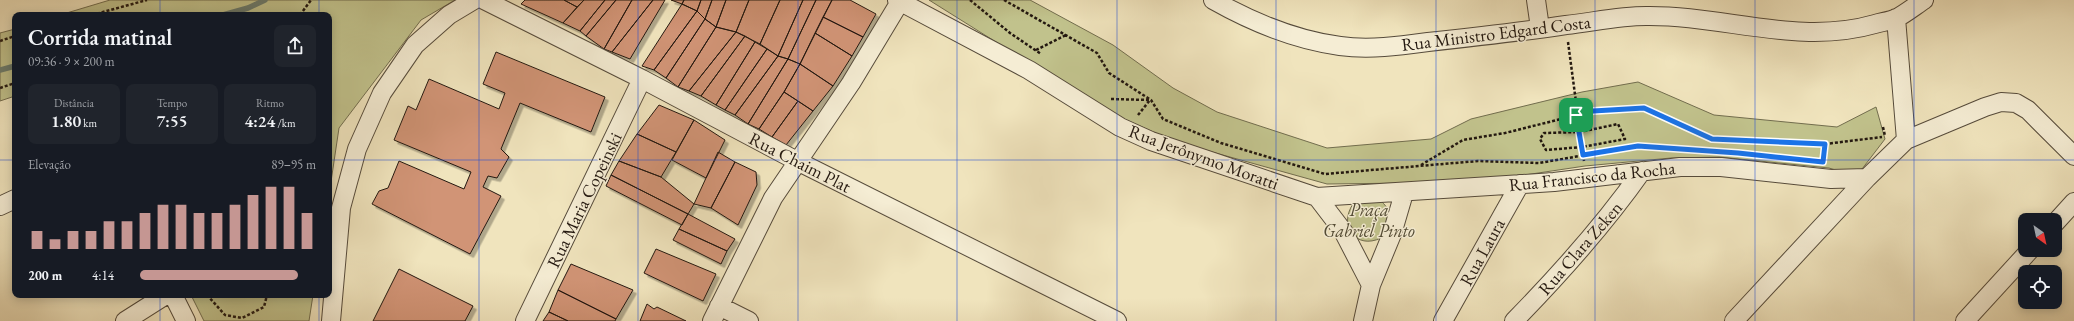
<!DOCTYPE html>
<html lang="pt">
<head>
<meta charset="utf-8">
<style>
  body { margin:0; font-family:"EB Garamond",serif; background:#20242c; color:#f1f3f6; height:100vh; display:flex; flex-direction:column; font-size:15px; white-space:nowrap }
  * { box-sizing:border-box; margin:0 }
  p { font-size:13px; color:#9ea1a6 }
  .icon { flex:none; width:22px; height:22px; fill:none; stroke:currentColor; stroke-width:2; stroke-linecap:round; stroke-linejoin:round }
  .map { position:relative; flex:1; overflow:hidden }
  .drawer { position:absolute; left:12px; top:12px; width:320px; height:286px; display:flex; flex-direction:column; background:#171b24; border-radius:8px; box-shadow:0 2px 10px #0003 }
  .drawer>* { flex:none }
  .needle { width:26px; rotate:147deg }
  .tools { position:absolute; left:2018px; top:213px; display:grid; gap:8px }
  .tools a { display:grid; place-items:center; width:44px; height:44px; border-radius:8px; background:#171b24; box-shadow:0 2px 10px #0003; font-size:20px }
  .pin { position:absolute; display:grid; place-items:center; width:34px; height:34px; color:#fff; margin:-17px; border-radius:8px; box-shadow:0 2px 6px #0006 }
  .round { display:grid; place-items:center; flex:none; width:42px; height:42px; border-radius:8px; background:#20242c }
  .summary { display:flex; align-items:center; justify-content:space-between; height:68px; padding:0 16px }
  h1 { font-size:22px; font-weight:600; line-height:30px }
  .stats { display:grid; grid-template-columns:repeat(3,1fr); gap:6px; height:68px; padding:4px 16px }
  .stats div { display:grid; align-content:center; border-radius:8px; background:#20242c; text-align:center }
  .stats b { font-size:17px; font-weight:600 }
  .stats small { font-size:11px; font-weight:400 }
  .stats p { font-size:11px }
  .chart { height:112px; padding:8px 16px }
  .chart p { display:flex; justify-content:space-between }
  .chart svg { width:100%; height:72px; margin-top:4px; stroke:#c59692; stroke-width:6 }
  ul { padding:0 16px; list-style:none; font-size:13px }
  li { display:grid; grid-template-columns:64px 48px 1fr; align-items:center; height:30px }
  li i { height:10px; border-radius:5px; background:#c59692 }
  .map>svg:first-child { display:block }
  .green { fill:#c1c28c; stroke:#726d4e }
  .lines { fill:none; stroke-linecap:round; stroke-linejoin:round }
  .stream { stroke:#6b7c6e; stroke-width:5.5 }
  .building { fill:#d19476; stroke:#231810; filter:url(#shadow) }
  .minor-casing { stroke:#564b3b; stroke-width:20 }
  .path { stroke:#231810; stroke-width:2.5; stroke-dasharray:3 2; stroke-linecap:butt }
  .minor { stroke:#f5edd4; stroke-width:18 }
  .route-casing { stroke:#fff; stroke-width:8 }
  .route { stroke:#1a73e8; stroke-width:5 }
  .grid { fill:none; stroke:#1d4ed8; stroke-width:1; stroke-opacity:0.55 }
  .labels { text-anchor:middle; dominant-baseline:central; stroke-width:3; stroke-linejoin:round; paint-order:stroke }
  .street-label { font-size:18px; fill:#231810; stroke:#f5edd4 }
  .park-label { font-size:18px; font-style:italic; fill:#524b35; stroke:#f5edd4 }
</style>
</head>
<body>
<div class="map">
<svg width="2074" height="321" viewBox="0 0 2074 321">
  <defs>
    <filter id="shadow"><feDropShadow dx="3.5" dy="3.5" stdDeviation="0" flood-color="#0004"/></filter>
  </defs>
  <rect width="100%" height="100%" fill="#f0e4bd"/>
  <filter id="stains"><feTurbulence type="fractalNoise" baseFrequency=".005" numOctaves="4"/><feColorMatrix values="0 0 0 0 .2 0 0 0 0 .09 0 0 0 0 .02 0 0 0 .5 -.17"/></filter>
  <radialGradient id="worn" r=".72"><stop offset=".6" stop-color="#630" stop-opacity="0"/><stop offset="1" stop-color="#630" stop-opacity=".3"/></radialGradient>
  <path class="green" d="M110,0H455L421,20L339,128L329,195V15H60Z
    M929,0H1030L1113,45L1173,88L1217,112L1327,148L1431,139L1471,119L1582,92L1638,82L1714,115L1837,127L1876,107L1885,139L1862,169L1849,174L1829,168L1719,157L1671,158L1585,166L1518,176L1408,183L1327,184L1176,142L1106,111Z
    M15,29V96L0,101V33Z
    M1381,201C1396,215 1389,222 1381,238C1356,250 1338,226 1353,204Z
    M191,295H313L309,321H204Z"/>
  <g class="lines">
    <path class="stream" d="M223,15L248,8L265,0
      M0,70L15,66"/>
  </g>
  <path class="building" d="M525,0H564L577,7L563,23L521,4Z
    M564,0H584L577,7Z
    M584,0H605L580,31L563,23Z
    M605,0H616L586,36L580,31Z
    M616,0H632L604,49L586,36Z
    M632,0H653L612,52L604,49Z
    M653,0H665L630,59L612,52Z
    M671,0H684L682,4Z
    M684,0H701L697,11L682,4Z
    M701,0H712L705,19L697,11Z
    M712,0H726L716,27L705,19Z
    M726,0H749L736,32L716,27Z
    M749,0H780L760,44L736,32Z
    M780,0H803L778,56L760,44Z
    M803,0H816L788,59L778,56Z
    M816,0H832L800,64L788,59Z
    M832,0H850L876,14L863,37L823,17Z
    M682,4L697,11L654,70L642,66Z
    M697,11L705,19L666,78L654,70Z
    M823,17L863,37L852,56L815,33Z
    M705,19L716,27L678,87L666,78Z
    M716,27L736,32L689,91L678,87Z
    M736,32L745,36L701,96L689,91Z
    M815,33L852,56L833,86L800,64Z
    M745,36L755,42L716,105L701,96Z
    M755,42L767,49L725,110L716,105Z
    M767,49L778,56L735,115L725,110Z
    M496,52L605,97L591,132L520,103L501,149L509,157L497,178L488,176L483,187L501,196L470,254L372,204L379,191L388,188L399,161L464,189L471,172L394,140L408,106L416,110L429,79L499,109L505,93L483,84Z
    M778,56L788,59L748,124L735,115Z
    M788,59L800,64L784,92L759,129L748,124Z
    M800,64L833,86L813,111L784,92Z
    M784,92L798,101L772,137L759,129Z
    M798,101L813,111L786,145L772,137Z
    M659,105L694,120L676,152L637,134Z
    M694,120L725,140L706,178L672,160Z
    M637,134L676,152L661,177L619,161Z
    M718,152L735,162L711,208L694,204Z
    M619,161L661,177L694,204L688,214L611,175Z
    M735,162L756,172L757,185L738,225L711,208Z
    M611,175L688,214L682,225L606,186Z
    M688,214L735,239L727,251L679,229Z
    M679,229L727,251L721,264L673,240Z
    M656,249L716,274L703,301L644,273Z
    M571,264L633,290L616,319L558,290Z
    M399,269L473,306L465,321H373Z
    M558,290L616,319L615,321H568L549,312Z
    M647,304L654,309L657,307L686,321H640Z
    M549,312L568,321H543Z"/>
  <g class="lines">
    <defs>
      <path id="minor" d="M484,0L642,79L797,161L1117,321
        M897,0L1029,70L1120,127L1151,141L1317,197L1343,231L1371,285
        M1213,0C1252,22 1295,40 1340,46C1369,50 1399,46 1428,42C1474,37 1520,32 1566,25C1593,22 1619,16 1646,16C1723,15 1799,46 1875,24C1882,22 1890,21 1897,18C1906,13 1915,6 1924,0
        M1536,0L1540,28
        M1896,18L1906,140
        M1317,197L1554,182L1680,167H1721L1831,179L1867,178
        M0,206L15,199
        M2055,223L2074,202
        M173,295L186,321
        M719,306L749,321
        M125,321L166,295
        M331,321L341,208L357,149L382,93L415,45L449,15L474,0
        M525,321L642,79
        M712,321L773,198L851,83L901,0
        M1363,321L1371,285L1392,234L1404,193
        M1443,321L1520,184
        M1514,321C1560,274 1604,225 1642,171
        M1734,321L1867,178L1906,140L1985,107L2001,102L2016,103L2028,110L2074,156
        M1965,321L2030,250"/>
    </defs>
    <use href="#minor" class="minor-casing"/>
    <path class="path" d="M970,0L1010,33L1041,54
      M1004,0L1097,53L1109,73L1151,100L1163,119L1221,143L1325,174L1478,161L1539,163L1638,146L1672,148
      M92,15L147,0
      M300,15L311,0
      M0,41L15,36
      M1568,42L1580,132L1618,124L1625,139L1582,147L1546,150L1540,139L1544,133L1580,132C1581,142 1583,151 1584,161
      M1036,50L1066,35
      M0,88L15,83
      M1111,99L1150,100
      M1138,115L1150,100
      M1883,127L1885,136
      M1825,144L1882,137
      M1421,165L1463,140L1505,133L1593,111L1644,108L1712,139L1825,144L1823,160
      M207,295L225,315L242,318L264,307L267,295"/>
    <use href="#minor" class="minor"/>
  </g>
  <g class="lines">
    <defs>
      <path id="route" d="M1644,108L1712,139L1825,144L1823,162L1738,153L1638,146L1583,155L1576,115L1593,111Z"/>
    </defs>
    <use href="#route" class="route-casing"/>
    <use href="#route" class="route"/>
  </g>
  <path class="grid" d="M160,0V15M319,0V15M479,0V321M638,0V321M798,0V321M957,0V321M1117,0V321M1276,0V321M1436,0V321M1595,0V321M1755,0V321M1914,0V321M0,160H15M329,160H2074M160,295V321M319,295V321"/>
  <g class="labels">
    <g class="street-label">
      <text transform="translate(1496 33) rotate(-7)">Rua Ministro Edgard Costa</text>
      <text transform="translate(1204 157) rotate(20)">Rua Jerônymo Moratti</text>
      <text transform="translate(800 162) rotate(27)">Rua Chaim Plat</text>
      <text transform="translate(1592 176) rotate(-6)">Rua Francisco da Rocha</text>
      <text transform="translate(584 200) rotate(-64)">Rua Maria Copeinski</text>
      <text transform="translate(1580 248) rotate(-49)">Rua Clara Zeken</text>
      <text transform="translate(1482 252) rotate(-61)">Rua Laura</text>
    </g>
    <g class="park-label">
      <text x="1369" y="209">Praça<tspan x="1369" dy="21">Gabriel Pinto</tspan></text>
    </g>
  </g>
  <rect width="100%" height="100%" filter="url(#stains)"/>
  <rect width="100%" height="100%" fill="url(#worn)"/>
</svg>
<div class="tools">
<a><svg class="needle" viewBox="-14 -14 28 28"><path d="M0-13l5 13h-10z" fill="#e53935"/><path d="M0 13l5-13h-10z" fill="#9ea1a6"/></svg></a>
<a><svg class="icon" aria-label="locate" viewBox="0 0 24 24"><circle cx="12" cy="12" r="6"/><path d="M12 2v4M12 18v4M2 12h4M18 12h4"/></svg></a>
</div>
<div class="pin" style="left:1576px;top:115px;background:#1e9e55"><svg class="icon" aria-label="arrive" viewBox="0 0 24 24"><path d="M6 21V4h12l-3 4 3 4H6"/></svg></div>
<section class="drawer">
<div class="summary"><div><h1>Corrida matinal</h1><p>09:36 · 9 × 200 m</p></div><a class="round"><svg class="icon" aria-label="share" viewBox="0 0 24 24"><path d="M12 15V3M7 8l5-5 5 5M5 13v7h14v-7"/></svg></a></div>
<div class="stats">
<div><p>Distância</p><b>1.80<small> km</small></b></div>
<div><p>Tempo</p><b>7:55</b></div>
<div><p>Ritmo</p><b>4:24<small> /km</small></b></div>
</div>
<div class="chart"><p><span>Elevação</span>89–95 m</p>
<svg viewBox="0 0 160 44" preserveAspectRatio="none"><path d="M5 44V33M15 44V38M25 44V33M35 44V33M45 44V27M55 44V27M65 44V22M75 44V17M85 44V17M95 44V22M105 44V22M115 44V17M125 44V11M135 44V6M145 44V6M155 44V22"/></svg>
</div>
<ul>
<li><b>200 m</b>4:14<i style="width:90%"></i></li>
</ul>
</section>
</div>
</body>
</html>
